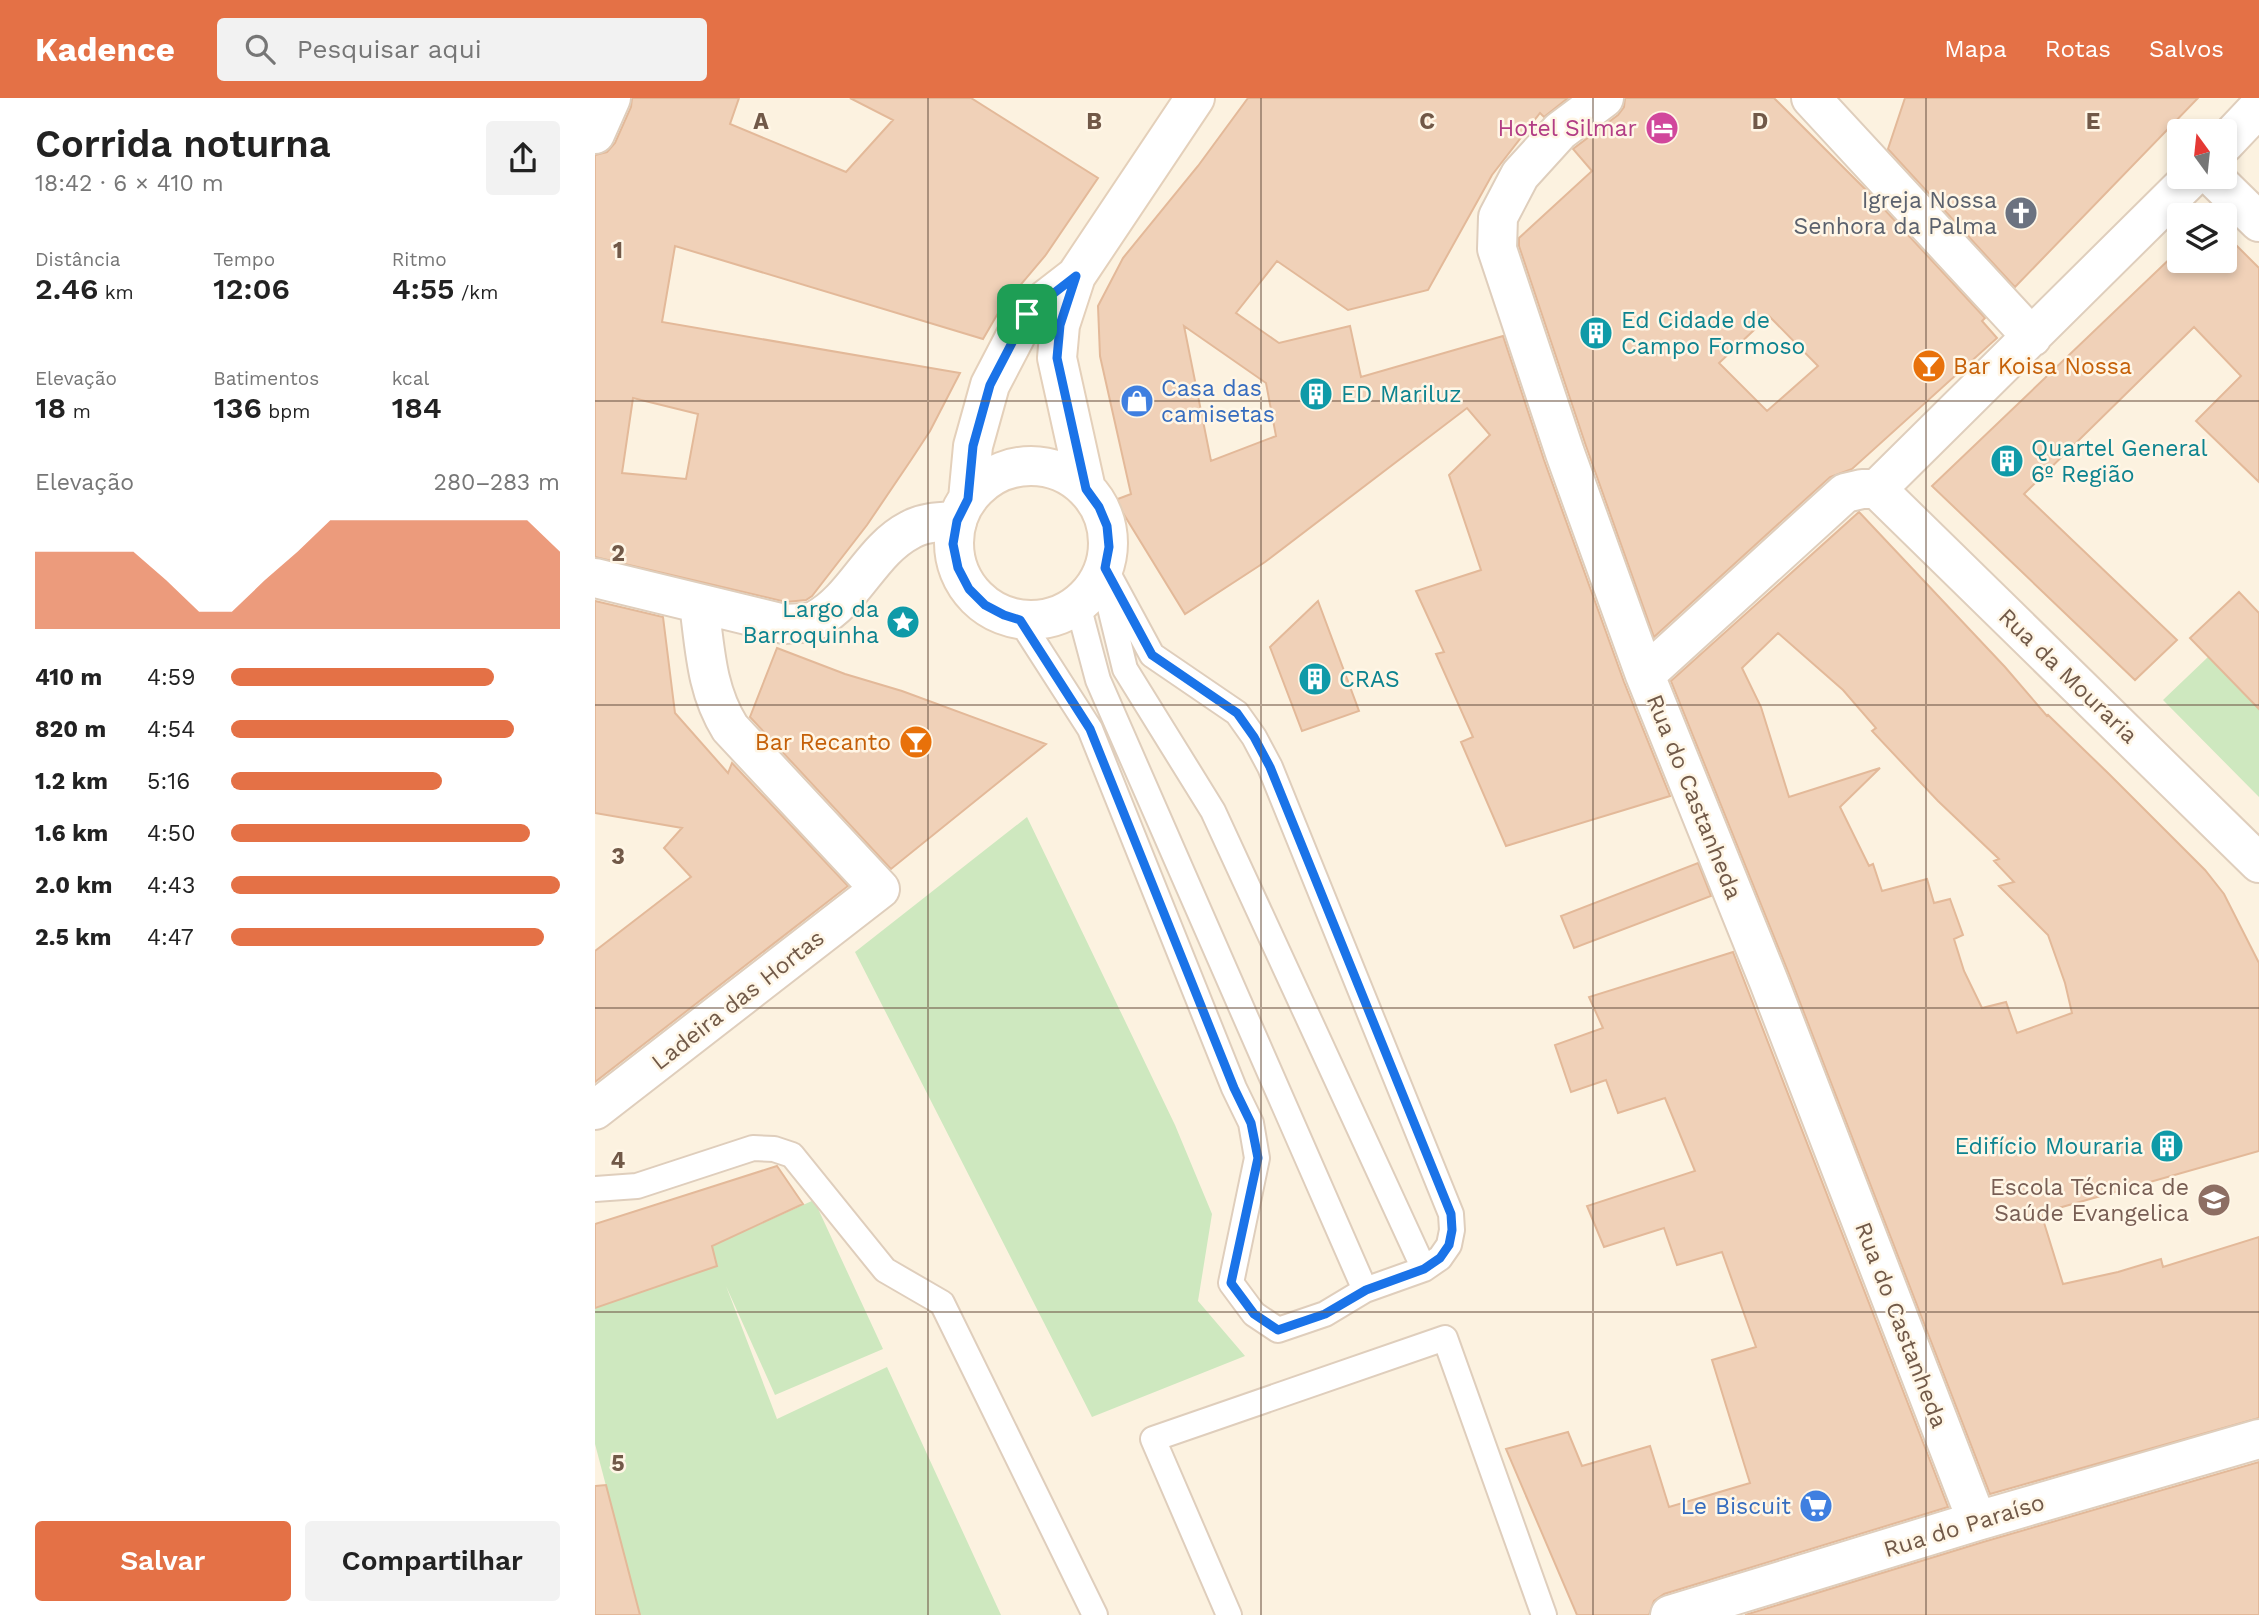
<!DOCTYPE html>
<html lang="pt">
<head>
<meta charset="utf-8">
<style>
  body { margin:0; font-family:"Work Sans",sans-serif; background:#f2f2f2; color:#222; height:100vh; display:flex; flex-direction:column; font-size:26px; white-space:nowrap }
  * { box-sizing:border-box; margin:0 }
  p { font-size:23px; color:#767676 }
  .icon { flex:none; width:38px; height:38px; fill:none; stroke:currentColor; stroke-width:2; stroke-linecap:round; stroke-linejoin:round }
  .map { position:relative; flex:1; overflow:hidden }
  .side { display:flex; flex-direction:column; background:#fff; width:595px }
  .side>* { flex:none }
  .needle { width:46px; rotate:345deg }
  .controls { position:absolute; left:1572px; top:21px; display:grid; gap:14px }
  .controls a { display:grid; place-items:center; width:70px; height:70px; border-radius:7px; background:#fff; box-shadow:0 4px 10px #0003; font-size:35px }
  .pin { position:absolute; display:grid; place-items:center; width:60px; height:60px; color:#fff; margin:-30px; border-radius:14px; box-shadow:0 4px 10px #0006 }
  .round { display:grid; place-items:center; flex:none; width:74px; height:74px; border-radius:7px; background:#f2f2f2 }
  .head { display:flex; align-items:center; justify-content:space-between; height:119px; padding:0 35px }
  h1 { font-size:38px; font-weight:600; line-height:52px }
  .stats { display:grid; grid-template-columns:repeat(3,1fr); gap:10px; height:119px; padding:7px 35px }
  .stats div { display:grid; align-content:center }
  .stats b { font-size:30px; font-weight:600 }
  .stats small { font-size:19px; font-weight:400 }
  .stats p { font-size:19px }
  .chart { height:196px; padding:14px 35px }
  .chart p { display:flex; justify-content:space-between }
  .chart svg { width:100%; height:126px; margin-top:7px; fill:#e47146; opacity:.7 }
  .primary-button { display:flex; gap:14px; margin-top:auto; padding:14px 35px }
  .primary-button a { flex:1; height:80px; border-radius:7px; background:#e47146; color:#fff; font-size:28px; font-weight:600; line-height:80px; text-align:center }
  .primary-button a+a { background:#f2f2f2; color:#222 }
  ul { padding:0 35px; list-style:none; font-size:23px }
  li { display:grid; grid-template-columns:112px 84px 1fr; align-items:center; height:52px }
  li i { height:18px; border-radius:9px; background:#e47146 }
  header { display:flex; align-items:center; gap:42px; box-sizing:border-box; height:98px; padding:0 35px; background:#e47146; color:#fff }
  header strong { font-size:33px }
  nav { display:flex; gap:38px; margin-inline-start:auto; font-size:24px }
  .search { width:490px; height:63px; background:#f2f2f2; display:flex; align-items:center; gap:18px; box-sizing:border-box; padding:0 24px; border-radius:7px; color:#767676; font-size:26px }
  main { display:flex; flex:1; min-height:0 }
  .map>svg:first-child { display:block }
  .green { fill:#cee8bf }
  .building { fill:#f0d1b8; stroke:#e3b999; stroke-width:2; fill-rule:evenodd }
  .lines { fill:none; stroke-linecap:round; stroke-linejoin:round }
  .lane-casing { stroke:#dfcebc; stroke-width:28 }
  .street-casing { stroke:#dfcebc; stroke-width:42 }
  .secondary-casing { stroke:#e4d0ba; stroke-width:42 }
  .lane { stroke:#fff; stroke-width:24 }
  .street { stroke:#fff; stroke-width:38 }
  .secondary { stroke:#fff; stroke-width:38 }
  .route-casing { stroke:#fff; stroke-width:14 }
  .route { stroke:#1a73e8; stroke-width:9 }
  .grid { fill:none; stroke:#715948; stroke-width:2; stroke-opacity:0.55 }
  .labels { text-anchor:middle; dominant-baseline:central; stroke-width:5; stroke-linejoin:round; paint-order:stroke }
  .hotel-label { font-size:23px; fill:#b23c85; stroke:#fff6e6; text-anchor:end }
  .worship-label { font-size:23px; fill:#5b616d; stroke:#fff6e6; text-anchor:end }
  .culture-label { font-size:23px; fill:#0d838f; stroke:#fff6e6; text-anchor:start }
  .food-label { font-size:23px; fill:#c56008; stroke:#fff6e6; text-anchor:start }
  .shop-label { font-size:23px; fill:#366cbe; stroke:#fff6e6; text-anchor:start }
  .street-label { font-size:23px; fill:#715948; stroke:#fff6e6 }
  .education-label { font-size:23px; fill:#785e54; stroke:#fff6e6; text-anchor:end }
  .grid-label { font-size:23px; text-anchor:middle; font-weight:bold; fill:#715948; stroke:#fff6e6; stroke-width:5; stroke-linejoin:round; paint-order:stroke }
</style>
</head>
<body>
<header>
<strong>Kadence</strong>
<div class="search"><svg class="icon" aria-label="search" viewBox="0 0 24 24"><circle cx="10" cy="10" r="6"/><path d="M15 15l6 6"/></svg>Pesquisar aqui</div>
<nav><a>Mapa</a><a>Rotas</a><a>Salvos</a></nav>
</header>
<main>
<section class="side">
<div class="head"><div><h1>Corrida noturna</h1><p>18:42 · 6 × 410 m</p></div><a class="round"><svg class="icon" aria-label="share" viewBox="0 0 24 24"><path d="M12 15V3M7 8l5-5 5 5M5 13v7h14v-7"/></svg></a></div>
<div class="stats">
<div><p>Distância</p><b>2.46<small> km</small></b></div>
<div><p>Tempo</p><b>12:06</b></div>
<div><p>Ritmo</p><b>4:55<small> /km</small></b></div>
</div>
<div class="stats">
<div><p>Elevação</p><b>18<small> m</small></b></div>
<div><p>Batimentos</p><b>136<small> bpm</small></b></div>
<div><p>kcal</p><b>184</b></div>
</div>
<div class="chart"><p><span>Elevação</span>280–283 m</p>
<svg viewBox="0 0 160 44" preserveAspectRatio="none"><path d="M0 44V17L10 17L20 17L30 17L40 27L50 38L60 38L70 27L80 17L90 6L100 6L110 6L120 6L130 6L140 6L150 6L160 17V44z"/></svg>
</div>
<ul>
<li><b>410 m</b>4:59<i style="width:80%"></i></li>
<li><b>820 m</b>4:54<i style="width:86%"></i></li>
<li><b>1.2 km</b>5:16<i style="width:64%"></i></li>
<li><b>1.6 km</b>4:50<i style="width:91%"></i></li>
<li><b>2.0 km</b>4:43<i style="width:100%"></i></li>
<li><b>2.5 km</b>4:47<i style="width:95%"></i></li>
</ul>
<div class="primary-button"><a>Salvar</a><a>Compartilhar</a></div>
</section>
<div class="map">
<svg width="1664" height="1517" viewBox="0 0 1664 1517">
  <rect width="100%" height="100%" fill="#fcf2e0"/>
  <path class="green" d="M1613,559L1664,611V699L1568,602Z
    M432,719L580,1027L617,1116L603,1203L650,1258L497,1319L260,854Z
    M219,1102L288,1251L180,1297L131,1188L182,1321L292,1269L406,1517H45L0,1346V1210L122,1168L117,1148Z"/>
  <path class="building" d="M37,0H144L135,26L251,74L298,22L255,0H376L503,80L450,158L406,210L388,241L80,148L67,224L365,275L335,333L316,362L272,427L217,498L211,502L191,504L0,459V57L12,54L20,45L36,9ZM38,300L103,316L91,381L27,375Z
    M653,0H973L949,19L945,15L897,77L833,192L753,212L682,163L641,215L684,245L755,228L766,279L908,238L949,362L1029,584L1075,698L911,748L866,644L878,639L841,556L849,554L821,493L886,472L854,377L895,337L872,310L670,464L590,516L520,402L536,396L505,258L503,208L528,160L603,68ZM589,228L671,285L681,338L616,363Z
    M1030,0H1179L1276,97L1390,220L1387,223L1402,240L1257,371L1235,379L1059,539L991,348L924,148V140L997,73L978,51L1023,17L1029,9ZM1174,218L1223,268L1172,313L1124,265Z
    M1310,0H1603L1420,189L1293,51Z
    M1629,135L1664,170V384L1601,323L1646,278L1599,229L1429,396L1582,542L1540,582L1337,388L1584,152V163H1629Z
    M1264,414L1410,569L1452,618L1453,617L1514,676L1610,772L1629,796L1664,865V1053L1446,1115L1468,1186L1523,1174L1566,1161L1568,1169L1664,1139V1320L1395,1396L1194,876L1076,583ZM1183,535L1248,592L1281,630L1277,633L1343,703L1404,761L1399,763L1419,784L1404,788L1453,837L1470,885L1477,915L1422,935L1411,904L1387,910L1369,873L1359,841L1368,837L1355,801L1339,805L1332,781L1287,793L1278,766L1274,768L1245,709L1285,670L1194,699L1166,609L1147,570Z
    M1644,494L1664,515V611L1595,540Z
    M0,503L68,519L80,615L133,675L137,665L253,788L0,984V853L96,779L69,750L87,730L0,715Z
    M723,503L764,613L707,633L675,549Z
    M182,550L250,576L307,593L451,646L296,771L155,619Z
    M1103,765L1116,798L979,850L966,818Z
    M1138,854L1353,1409L1069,1496L1059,1503L1054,1517H982L911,1351L973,1334L987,1368L1055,1348L1074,1409L1155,1385L1117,1262L1161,1249L1127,1154L1082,1167L1069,1130L1009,1149L992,1108L1100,1073L1070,1000L1023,1015L1011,982L976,994L960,947L1008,930L994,899Z
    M182,1068L208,1106L117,1148L122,1168L0,1210V1126Z
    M1664,1364V1517H1150L1388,1444Z
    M11,1387L45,1517H0V1388Z"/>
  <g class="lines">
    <defs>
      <path id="lane" d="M510,489L530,571L618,713L829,1171
        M483,507L503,582L770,1192
        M425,522L495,631L639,990L656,1025L662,1060L636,1185L659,1216L683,1232L730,1216L770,1192L829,1171L845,1160L854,1147L857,1132L856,1116L675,669L659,639L642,615L557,557L510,470
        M0,1091L42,1088L158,1050L179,1051L197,1057L290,1172L347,1205L500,1517
        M634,1517L558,1341L850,1240L949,1517"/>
      <path id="street" d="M1009,0L965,33L925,77L903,119L902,151L970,355L1050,577L1174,884L1382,1423
        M1216,0L1437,239
        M0,36L16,0
        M1629,46L1664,9
        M1618,79L1664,124
        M1282,391L1664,765
        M0,480L189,526C199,525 213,526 221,522C260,501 276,452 315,432C329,424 346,424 362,423
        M1050,577L1250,395L1267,391H1282L1597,79
        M0,1012L285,791L135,630C111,592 110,550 104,506
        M1075,1517L1382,1423L1664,1341"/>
      <path id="secondary" d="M359 445a77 77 0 1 1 154 0a77 77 0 1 1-154 0Z
        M491,391L462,260L465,227L481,178L600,0
        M373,401L378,348L395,287L432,216L481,178"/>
    </defs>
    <use href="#lane" class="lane-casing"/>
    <use href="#street" class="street-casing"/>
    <use href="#secondary" class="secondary-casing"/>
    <use href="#lane" class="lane"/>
    <use href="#street" class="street"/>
    <use href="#secondary" class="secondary"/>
  </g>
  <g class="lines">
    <defs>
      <path id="route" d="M481,178L465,227L462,260L491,391L504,409L512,428L514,449L510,470L557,557L642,615L659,639L675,669L856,1116L857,1132L854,1147L845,1160L829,1171L771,1192L730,1216L683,1232L659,1216L636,1185L663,1060L656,1025L639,990L495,631L425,522L409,517L390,507L374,491L363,470L358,446L362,423L373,401L378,348L395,287L432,216Z"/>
    </defs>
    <use href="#route" class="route-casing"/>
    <use href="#route" class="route"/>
  </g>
  <path class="grid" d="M333,0V1517M666,0V1517M998,0V1517M1331,0V1517M0,303H1664M0,607H1664M0,910H1664M0,1214H1664"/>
  <defs>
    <symbol id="hotel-disc" viewBox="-11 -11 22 22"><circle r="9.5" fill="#d1479c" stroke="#fff6e6"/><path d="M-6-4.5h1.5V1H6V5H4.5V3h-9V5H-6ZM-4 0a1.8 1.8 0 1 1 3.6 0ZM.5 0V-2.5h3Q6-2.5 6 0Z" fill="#fff"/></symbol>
    <symbol id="church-disc" viewBox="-11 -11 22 22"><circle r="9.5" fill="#6b7280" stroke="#fff6e6"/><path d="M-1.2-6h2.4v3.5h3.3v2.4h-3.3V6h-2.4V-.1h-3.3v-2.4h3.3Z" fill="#fff"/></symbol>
    <symbol id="building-disc" viewBox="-11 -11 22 22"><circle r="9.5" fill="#0f9aa8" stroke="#fff6e6"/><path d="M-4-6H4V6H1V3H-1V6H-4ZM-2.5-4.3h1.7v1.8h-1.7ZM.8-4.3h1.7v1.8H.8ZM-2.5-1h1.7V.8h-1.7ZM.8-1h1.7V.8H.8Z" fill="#fff"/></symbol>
    <symbol id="bar-disc" viewBox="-11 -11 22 22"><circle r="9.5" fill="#e8710a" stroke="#fff6e6"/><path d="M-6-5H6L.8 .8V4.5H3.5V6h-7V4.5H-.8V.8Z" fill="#fff"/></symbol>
    <symbol id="shop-disc" viewBox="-11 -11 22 22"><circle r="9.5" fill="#3f7fe0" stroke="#fff6e6"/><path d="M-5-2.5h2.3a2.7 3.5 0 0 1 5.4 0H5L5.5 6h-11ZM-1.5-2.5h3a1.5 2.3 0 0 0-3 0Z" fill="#fff"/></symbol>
    <symbol id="sight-disc" viewBox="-11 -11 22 22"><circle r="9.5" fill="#0f9aa8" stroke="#fff6e6"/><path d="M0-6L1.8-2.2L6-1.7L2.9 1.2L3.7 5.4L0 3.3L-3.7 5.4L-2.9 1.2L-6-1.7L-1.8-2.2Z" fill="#fff"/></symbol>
    <symbol id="university-disc" viewBox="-11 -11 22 22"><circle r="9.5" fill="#8d6e63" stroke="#fff6e6"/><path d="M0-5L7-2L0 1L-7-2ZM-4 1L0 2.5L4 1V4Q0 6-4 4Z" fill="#fff"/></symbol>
    <symbol id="supermarket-disc" viewBox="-11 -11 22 22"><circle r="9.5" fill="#3f7fe0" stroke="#fff6e6"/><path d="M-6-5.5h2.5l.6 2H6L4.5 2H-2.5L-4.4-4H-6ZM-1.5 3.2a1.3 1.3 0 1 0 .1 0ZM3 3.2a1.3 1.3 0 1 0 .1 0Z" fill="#fff"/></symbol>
  </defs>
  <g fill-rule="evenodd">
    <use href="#hotel-disc" x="1048" y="11" width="38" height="38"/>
    <use href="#church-disc" x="1407" y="96" width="38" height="38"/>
    <use href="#building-disc" x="982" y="216" width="38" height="38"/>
    <use href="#bar-disc" x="1315" y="249" width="38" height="38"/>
    <use href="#building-disc" x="702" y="277" width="38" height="38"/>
    <use href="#shop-disc" x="523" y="284" width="38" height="38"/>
    <use href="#building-disc" x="1393" y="344" width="38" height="38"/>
    <use href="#sight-disc" x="289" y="505" width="38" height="38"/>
    <use href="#building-disc" x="701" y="562" width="38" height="38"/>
    <use href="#bar-disc" x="302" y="625" width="38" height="38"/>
    <use href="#building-disc" x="1553" y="1029" width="38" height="38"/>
    <use href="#university-disc" x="1600" y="1083" width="38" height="38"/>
    <use href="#supermarket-disc" x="1202" y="1389" width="38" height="38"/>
  </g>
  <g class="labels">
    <g class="hotel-label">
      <text x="1042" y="30">Hotel Silmar</text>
    </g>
    <g class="worship-label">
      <text x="1402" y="102">Igreja Nossa<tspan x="1402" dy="26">Senhora da Palma</tspan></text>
    </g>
    <g class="culture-label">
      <text x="1026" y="222">Ed Cidade de<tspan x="1026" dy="26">Campo Formoso</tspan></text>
      <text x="746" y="296">ED Mariluz</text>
      <text x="1436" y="350">Quartel General<tspan x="1436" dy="26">6º Região</tspan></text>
      <text x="284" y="511" text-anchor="end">Largo da<tspan x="284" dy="26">Barroquinha</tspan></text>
      <text x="744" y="581">CRAS</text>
      <text x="1548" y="1048" text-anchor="end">Edifício Mouraria</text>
    </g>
    <g class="food-label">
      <text x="1358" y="268">Bar Koisa Nossa</text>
      <text x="296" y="644" text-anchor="end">Bar Recanto</text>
    </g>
    <g class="shop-label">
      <text x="566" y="290">Casa das<tspan x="566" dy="26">camisetas</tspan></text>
      <text x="1196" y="1408" text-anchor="end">Le Biscuit</text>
    </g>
    <g class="street-label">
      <text transform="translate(1473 578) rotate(44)">Rua da Mouraria</text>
      <text transform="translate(1099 699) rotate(68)">Rua do Castanheda</text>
      <text transform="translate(143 902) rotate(-38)">Ladeira das Hortas</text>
      <text transform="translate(1306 1227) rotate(69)">Rua do Castanheda</text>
      <text transform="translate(1369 1428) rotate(-17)">Rua do Paraíso</text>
    </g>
    <g class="education-label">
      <text x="1594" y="1089">Escola Técnica de<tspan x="1594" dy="26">Saúde Evangelica</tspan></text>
    </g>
  </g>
  <g class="grid-label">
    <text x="166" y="31">A</text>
    <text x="499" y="31">B</text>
    <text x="832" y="31">C</text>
    <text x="1165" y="31">D</text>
    <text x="1498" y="31">E</text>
    <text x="23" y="160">1</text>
    <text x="23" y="463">2</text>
    <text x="23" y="766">3</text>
    <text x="23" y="1070">4</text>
    <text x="23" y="1373">5</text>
  </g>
</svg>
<div class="controls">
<a><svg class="needle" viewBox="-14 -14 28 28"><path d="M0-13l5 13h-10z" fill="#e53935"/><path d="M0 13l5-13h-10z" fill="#767676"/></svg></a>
<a><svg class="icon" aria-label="layers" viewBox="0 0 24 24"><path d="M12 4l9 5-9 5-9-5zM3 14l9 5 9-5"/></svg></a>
</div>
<div class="pin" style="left:432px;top:216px;background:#1e9e55"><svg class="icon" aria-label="arrive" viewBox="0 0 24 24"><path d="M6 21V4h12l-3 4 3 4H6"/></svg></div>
</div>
</main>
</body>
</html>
